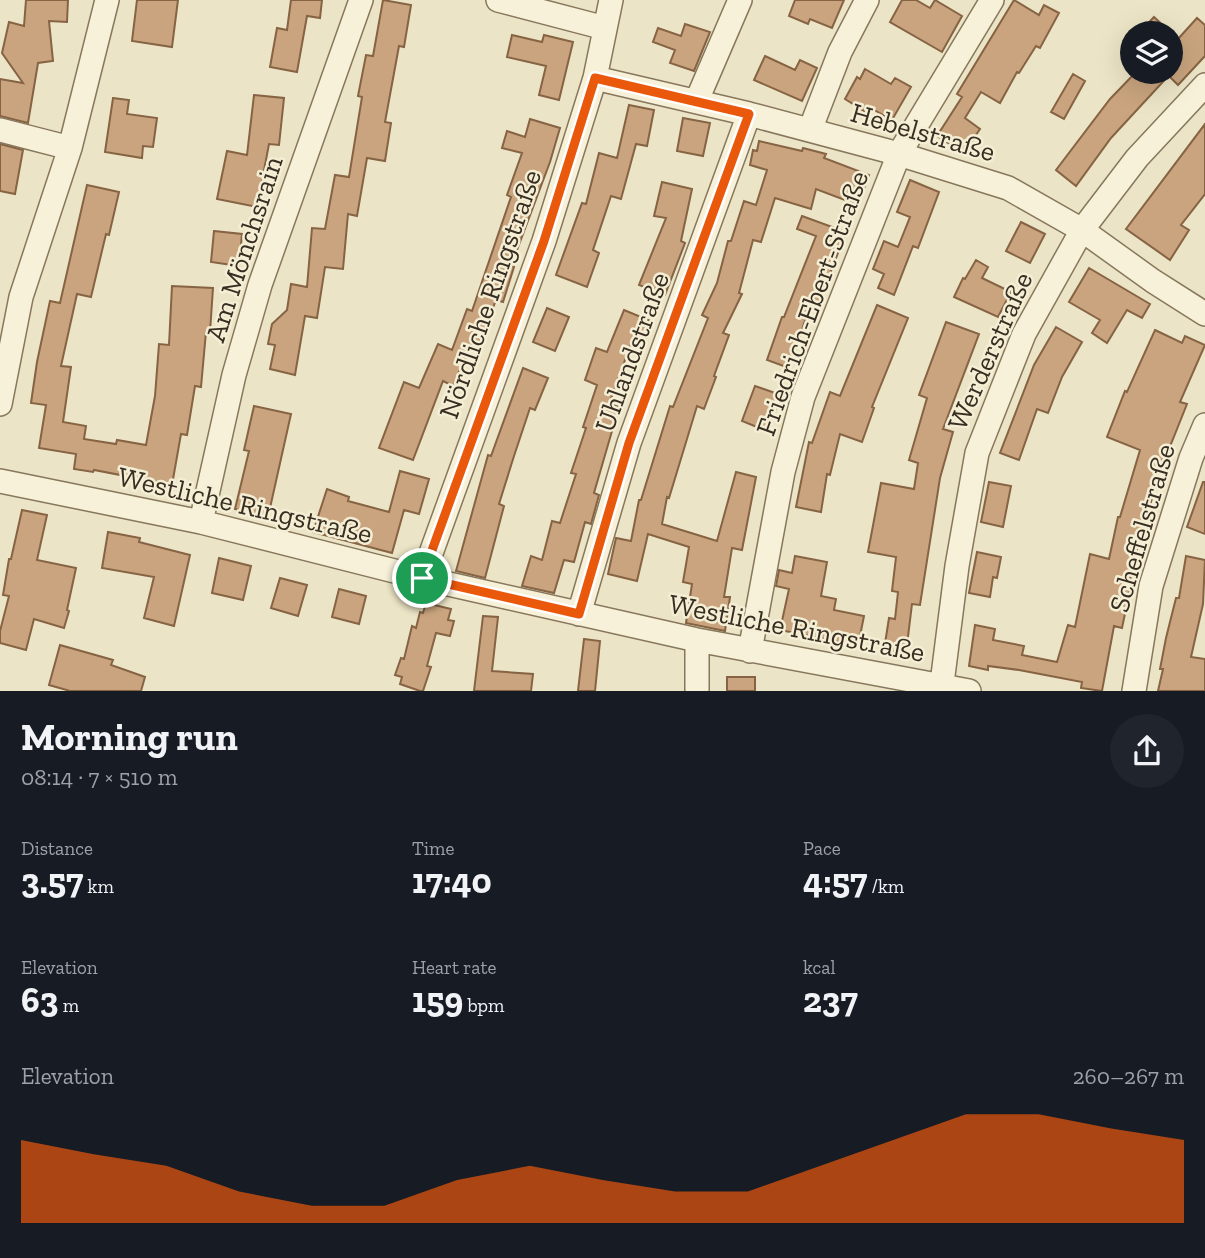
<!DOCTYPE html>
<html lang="en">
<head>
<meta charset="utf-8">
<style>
  body { margin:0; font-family:"Zilla Slab",serif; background:#20242c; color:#f1f3f6; height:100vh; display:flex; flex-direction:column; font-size:26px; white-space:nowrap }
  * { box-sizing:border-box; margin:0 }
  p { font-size:23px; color:#9ea1a6 }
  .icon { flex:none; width:38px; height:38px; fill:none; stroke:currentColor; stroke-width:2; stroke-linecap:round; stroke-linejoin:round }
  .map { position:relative; height:691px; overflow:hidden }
  .details { display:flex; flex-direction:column; background:#171b24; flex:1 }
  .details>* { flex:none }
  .fabs { position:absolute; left:1120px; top:21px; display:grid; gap:14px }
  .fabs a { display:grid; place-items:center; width:63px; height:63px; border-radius:50%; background:#171b24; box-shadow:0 7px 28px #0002; font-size:35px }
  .pin { position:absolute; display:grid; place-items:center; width:60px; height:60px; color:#fff; margin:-30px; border:4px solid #fff; border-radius:50%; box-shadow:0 2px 7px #0007 }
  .round { display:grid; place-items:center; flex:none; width:74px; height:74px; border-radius:37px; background:#20242c }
  .head { display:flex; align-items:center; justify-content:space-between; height:119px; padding:0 21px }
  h1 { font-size:38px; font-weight:700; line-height:52px }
  .metrics { display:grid; grid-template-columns:repeat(3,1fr); gap:10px; height:119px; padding:7px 21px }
  .metrics div { display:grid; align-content:center }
  .metrics b { font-size:35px; font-weight:700 }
  .metrics small { font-size:19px; font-weight:400 }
  .metrics p { font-size:19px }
  .chart { height:196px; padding:14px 21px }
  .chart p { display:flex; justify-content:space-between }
  .chart svg { width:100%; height:126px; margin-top:7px; fill:#ea580c; opacity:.7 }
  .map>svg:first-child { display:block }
  .building { fill:#c9a47e; stroke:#856343; stroke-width:2 }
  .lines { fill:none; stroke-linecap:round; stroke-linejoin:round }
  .minor-casing { stroke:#87775c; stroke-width:26 }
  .minor { stroke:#f7f1d9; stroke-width:23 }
  .route-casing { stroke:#fff; stroke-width:14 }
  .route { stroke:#ea580c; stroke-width:9 }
  .labels { text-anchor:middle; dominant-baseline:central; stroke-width:5; stroke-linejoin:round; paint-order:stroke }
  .street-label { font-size:28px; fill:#382d20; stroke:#f4eed5 }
</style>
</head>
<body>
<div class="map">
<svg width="1205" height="691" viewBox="0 0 1205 691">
  <rect width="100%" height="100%" fill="#ece4c6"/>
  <path class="building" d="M26,0H68L67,22L49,21L53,61L38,63L28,123L0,116V79L23,83L2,53L9,22L24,26Z
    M137,0H178L172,47L132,41Z
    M291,0H322L320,18L307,16L297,72L270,67L277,28L287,30Z
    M383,0L411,5L404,47L399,46L385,122L391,123L385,161L367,158L357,216L348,214L343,269L325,267L317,318L305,316L295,375L270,369L275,345L268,344L272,324L287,310L291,284L307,287L312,228L325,229L335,175L349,177L362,97L358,96L366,55L373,56Z
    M795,0H844L832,28L810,19L808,24L789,16Z
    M902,0H916L930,8L935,0L962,16L942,52L890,22Z
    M1014,0L1039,15L1044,5L1059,13L1040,48L1036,46L1019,73L1017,72L1000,103L981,92L965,118L980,129L964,153L937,136L962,97L957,94Z
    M1154,17L1178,39L1197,18L1205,25V56L1178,85L1171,78V73L1111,138L1076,186L1056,170L1110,99L1136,72H1171V33H1139Z
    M685,24L710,32L694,71L670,63L675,50L653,42L658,28L681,36Z
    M512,35L542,42L544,35L573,42L559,100L539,95L546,66L507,57Z
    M765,56L795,70L800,60L817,68L802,101L754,80Z
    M865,69L891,84L895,78L911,87L892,120L867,106L864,111L845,99L857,77L860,79Z
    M1073,74L1085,81L1064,119L1051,112Z
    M254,95L284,98L279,145L269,144L257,207L217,199L227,151L247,155Z
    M113,98L129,100L127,114L157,118L153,147L143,146L142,158L105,152Z
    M629,105L654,110L647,146L636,144L621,199L611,196L593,250L599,253L587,287L556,275L582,203L586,204L599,153L617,158Z
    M683,118L710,123L703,156L677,151Z
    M530,119L560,128L550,162L511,266L514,267L503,302L496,300L478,347L471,345L453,386L443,381L413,460L379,448L404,382L419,388L438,344L452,350L467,309L472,311L511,197L507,195L522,153L502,148L507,131L525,137Z
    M1205,124V194L1181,225L1189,230L1170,260L1126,229Z
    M759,141L802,151L803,148L826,154L824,158L869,175L858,205L816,189L811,209L775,198L761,242L753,240L739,293L742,294L723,333L729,335L714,376L716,377L704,409L697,406L669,498L667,497L662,524L717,541L736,472L756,477L742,550L732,548L724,597H730L725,631L686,623L692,584L683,582L689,547L648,534L637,581L608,574L616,538L631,541L639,500H641L670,406L673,407L708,318L702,315L717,283L728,241H731L744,201L756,205L767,170L750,165L753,150L757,151Z
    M0,144L23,150L15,194L0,191Z
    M910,180L939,192L918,248L913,246L894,295L878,288L884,274L873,269L884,241L898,247L910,217L897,212Z
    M662,182L692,189L681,241L685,243L665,295L639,285L666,218L654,216Z
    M87,185L119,192L109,235L106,234L91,297L77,294L61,366L71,367L63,422L86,426L84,439L116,444L117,440L146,445L155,396L159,344L169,345L172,286L213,288L210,332H206L201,387L195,386L187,435L181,434L172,485L94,470L93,472L74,469L76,454L39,448L46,405L31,403L37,362L50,301L60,303Z
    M802,216L846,232L818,305L811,303L789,368L767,360L782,317H784L816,236L797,229Z
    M1021,222L1045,234L1030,263L1006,251Z
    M214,231L242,234L239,266L211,262Z
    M976,260L988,267L982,278L1011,292L998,317L954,297L963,278L965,279Z
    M1089,268L1150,304L1142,318L1127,310L1107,343L1092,333L1100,320L1069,302Z
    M877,305L908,318L872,407L874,408L862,442L840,434L830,475L827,474L821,512L796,507L809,442L812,443L830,392L840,396Z
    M547,308L569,317L555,351L533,342Z
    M624,310L653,322L641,349L631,344L609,404L619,407L594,493L599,495L591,524L585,522L574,562L564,560L554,593L522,586L531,556L542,560L552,521L560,523L576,474L571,473L586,428L583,427L597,385L585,380L596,348L607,352Z
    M946,322L979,334L943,429L953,432L940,478L920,605L912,604L906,653L884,650L889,618L895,619L898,592L892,591L896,557L868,552L881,483L914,489L918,463L909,460L927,398L919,395Z
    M1056,327L1082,342L1062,377L1048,413L1037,409L1019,460L1000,453L1034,365Z
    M1155,330L1182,343L1185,336L1205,345L1180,402L1187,404L1165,459H1163L1149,509L1146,508L1129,585H1131L1122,628L1114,626L1102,691L1081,688L1082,682L1019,670L988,666V670L969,666L975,625L995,629L993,640L1024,646L1022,655L1057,662L1068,625L1075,627L1090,554L1109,559L1118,517H1120L1140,450L1107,437L1125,391L1127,392Z
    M523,368L548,378L535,410L530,408L514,456L499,504L504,506L485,578L456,571L488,455L491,456Z
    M755,386L781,395L767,431L742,421Z
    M254,406L291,414L268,517L235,509L249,451L244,450Z
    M400,471L429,479L419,514L404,510L392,553L313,532L327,489L349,497L348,501L389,512Z
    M989,482L1011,486L1003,527L981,522Z
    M1203,482H1205V534L1187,527Z
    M22,510L47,515L37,560L76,568L67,610L69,611L64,628L34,619L26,650L0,643V631L9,596L3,595L9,559H11Z
    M108,532L140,538L139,542L190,555L174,626L144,618L154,577L102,568Z
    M977,552L1001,557L997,578L993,577L990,597L969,593Z
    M795,556L827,562L821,596L836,599L834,610L864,616L858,646L780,630L789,589L776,586L779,570L792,573Z
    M1186,556L1205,560L1203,604L1191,657L1205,659V691H1158L1163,669H1160L1166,638L1176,598H1179Z
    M219,558L251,566L243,600L212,593Z
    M280,578L307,585L298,616L271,608Z
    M339,589L366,596L359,624L332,617Z
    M426,603L451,609L448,620L454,621L450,636L436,633L427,666L431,667L423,691H420L400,684L402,677L395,675L401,658L404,659L412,626L416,628L420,612L423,613Z
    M483,616L498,617L492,671L533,674L531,691H474Z
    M584,639L600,641L595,691H578Z
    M60,645L113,660L111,665L145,677L141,691H70L49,685Z
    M727,677H755V691H727Z"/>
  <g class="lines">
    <defs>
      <path id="minor" d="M498,0L605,28
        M595,78L749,114L899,154L1008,188L1082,230L1153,281L1205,314
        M697,100L740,0
        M0,130L70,148
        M810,130L840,52L867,0
        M0,404L21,297L70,148L107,0
        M0,481L201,522L422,578L697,640L969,691
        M201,522L234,375L260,285L361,0
        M422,578L544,241L595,78L611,0
        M579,614L629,443L749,114
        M750,651L783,472L803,397L899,154L992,0
        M697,691V640
        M941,691L957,566L977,453L1024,334L1082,230L1137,158L1205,85
        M1134,691L1151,586L1191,458L1205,425"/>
    </defs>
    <use href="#minor" class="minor-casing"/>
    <use href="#minor" class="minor"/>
  </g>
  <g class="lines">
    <defs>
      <path id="route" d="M595,78L749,114L629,443L579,614L422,578L544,241Z"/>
    </defs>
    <use href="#route" class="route-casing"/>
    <use href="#route" class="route"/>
  </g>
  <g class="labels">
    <g class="street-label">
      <text transform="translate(923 132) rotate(16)">Hebelstraße</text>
      <text transform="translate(244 249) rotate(-72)">Am Mönchsrain</text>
      <text transform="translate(490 294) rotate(-71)">Nördliche Ringstraße</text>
      <text transform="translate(812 303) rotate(-70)">Friedrich-Ebert-Straße</text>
      <text transform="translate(990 351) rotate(-66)">Werderstraße</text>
      <text transform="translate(632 352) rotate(-70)">Uhlandstraße</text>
      <text transform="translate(245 505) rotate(13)">Westliche Ringstraße</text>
      <text transform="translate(1142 528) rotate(-74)">Scheffelstraße</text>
      <text transform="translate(797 628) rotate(11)">Westliche Ringstraße</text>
    </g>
  </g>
</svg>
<div class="fabs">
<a><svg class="icon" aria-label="layers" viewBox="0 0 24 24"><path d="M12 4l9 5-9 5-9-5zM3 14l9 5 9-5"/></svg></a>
</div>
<div class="pin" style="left:422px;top:578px;background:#1e9e55"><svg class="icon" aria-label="arrive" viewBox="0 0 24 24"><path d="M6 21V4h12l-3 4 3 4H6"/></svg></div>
</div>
<section class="details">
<div class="head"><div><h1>Morning run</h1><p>08:14 · 7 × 510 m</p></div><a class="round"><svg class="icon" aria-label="share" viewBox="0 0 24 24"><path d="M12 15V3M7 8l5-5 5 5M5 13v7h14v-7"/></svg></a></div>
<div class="metrics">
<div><p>Distance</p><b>3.57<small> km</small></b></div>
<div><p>Time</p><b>17:40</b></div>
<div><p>Pace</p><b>4:57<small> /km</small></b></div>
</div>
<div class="metrics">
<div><p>Elevation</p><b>63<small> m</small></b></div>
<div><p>Heart rate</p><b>159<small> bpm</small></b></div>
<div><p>kcal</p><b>237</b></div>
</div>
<div class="chart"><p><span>Elevation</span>260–267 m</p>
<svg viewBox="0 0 160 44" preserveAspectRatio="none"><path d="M0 44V15L10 20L20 24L30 33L40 38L50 38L60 29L70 24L80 29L90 33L100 33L110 24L120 15L130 6L140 6L150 11L160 15V44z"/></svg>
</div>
</section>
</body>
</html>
